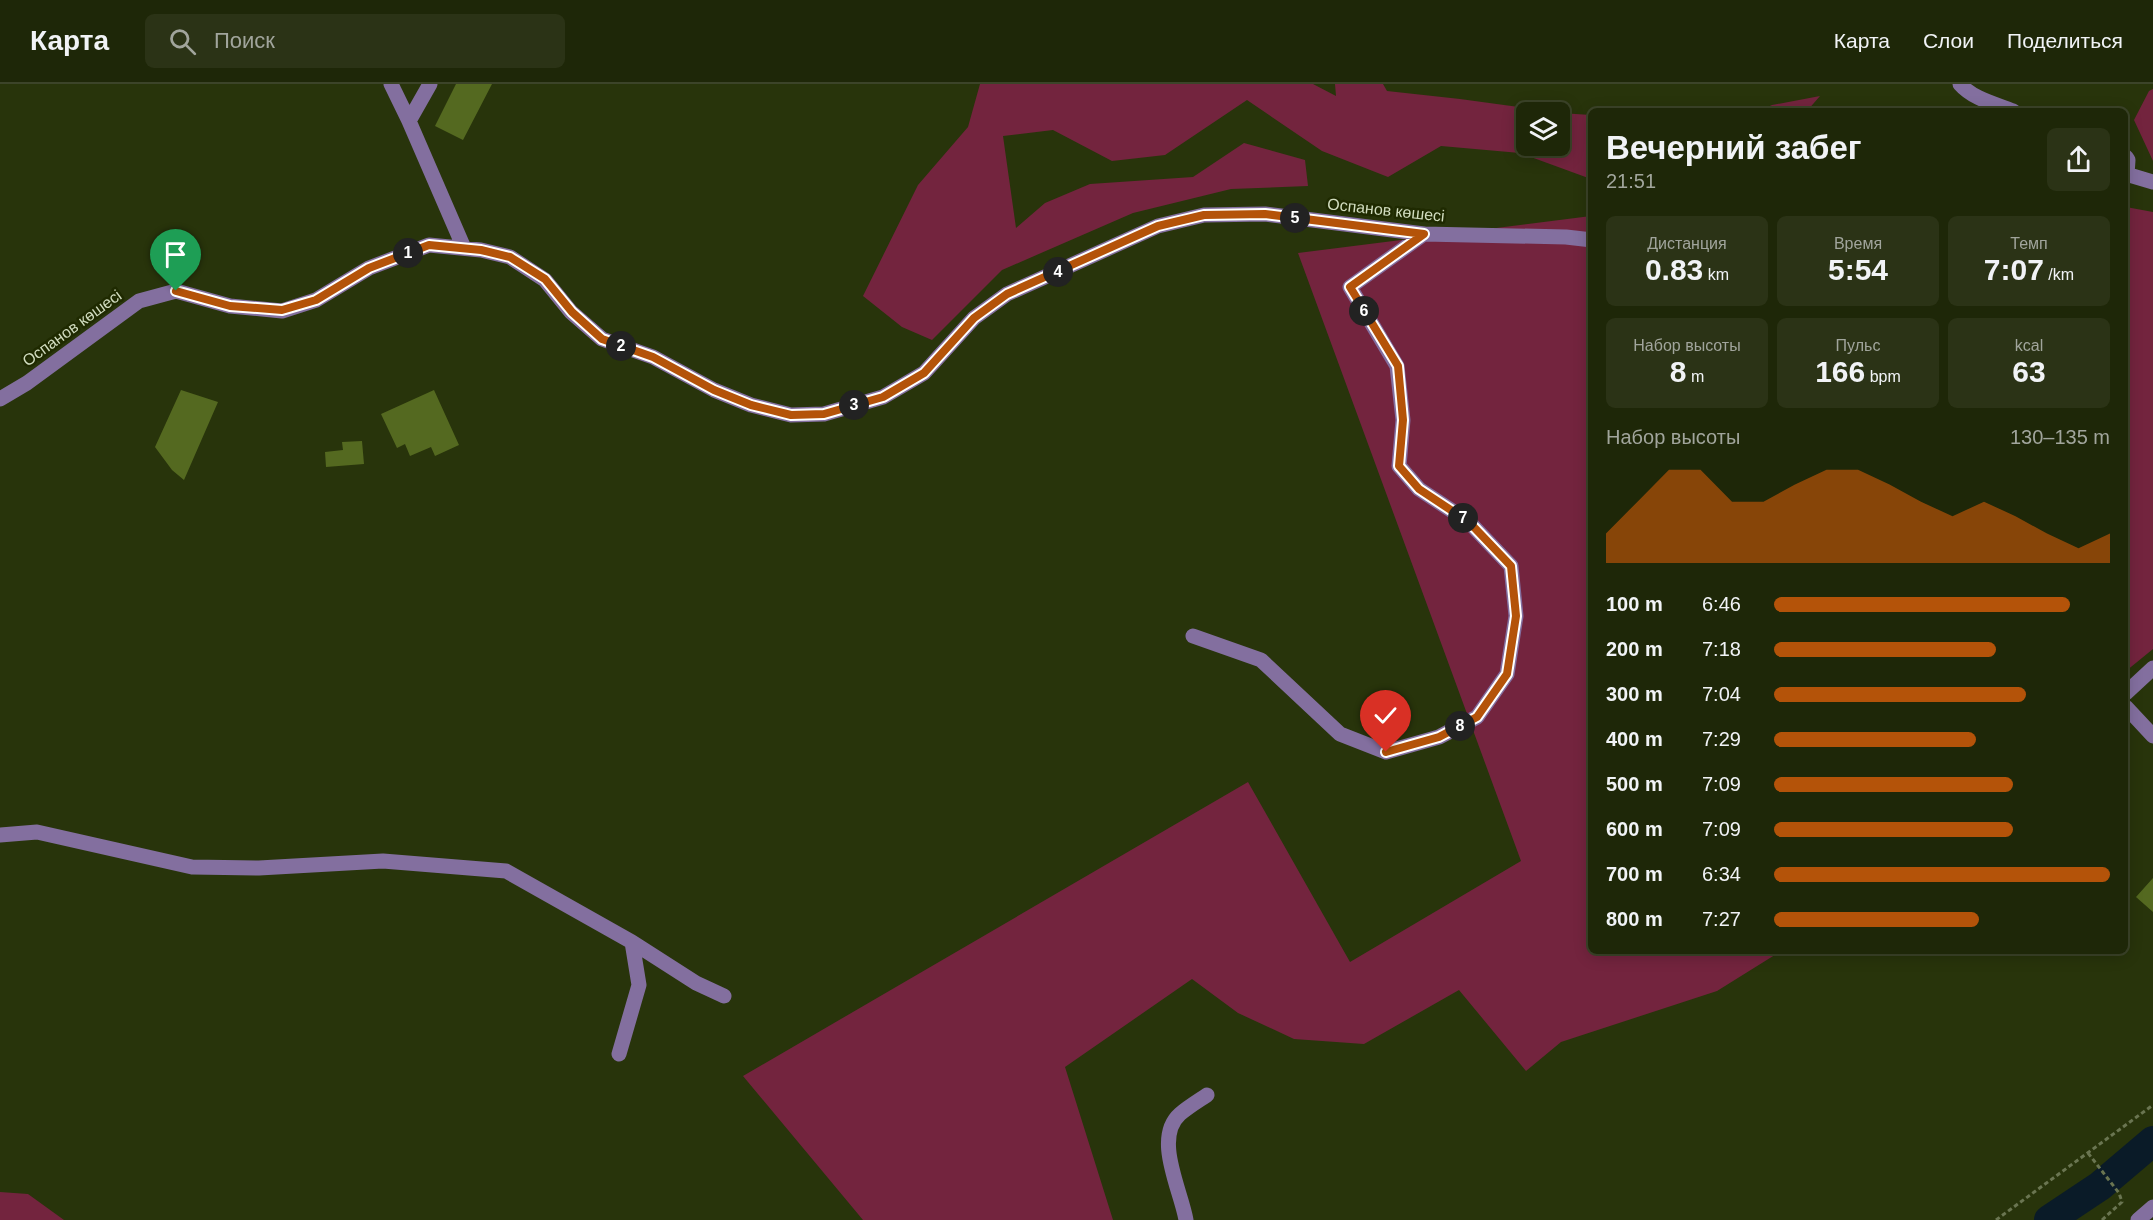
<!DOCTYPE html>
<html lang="ru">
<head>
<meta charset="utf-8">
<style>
  body { margin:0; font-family:Helvetica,sans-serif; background:#2b3316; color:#f1f3f6; height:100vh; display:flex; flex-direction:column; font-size:22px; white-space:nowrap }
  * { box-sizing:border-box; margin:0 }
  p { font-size:20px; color:#a1a59c }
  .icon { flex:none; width:33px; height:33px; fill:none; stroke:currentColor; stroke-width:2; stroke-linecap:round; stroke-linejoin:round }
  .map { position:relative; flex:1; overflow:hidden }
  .details { position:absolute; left:1588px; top:24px; width:540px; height:846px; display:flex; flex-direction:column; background:#1e2708; border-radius:9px; box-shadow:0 3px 15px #0003,0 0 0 2px #3c4429 }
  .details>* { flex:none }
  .tools { position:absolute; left:1516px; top:18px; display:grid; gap:12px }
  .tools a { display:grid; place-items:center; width:54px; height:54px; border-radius:9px; background:#1e2708; box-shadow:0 3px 15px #0003,0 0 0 2px #3c4429; font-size:30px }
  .pin { position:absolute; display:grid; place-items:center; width:51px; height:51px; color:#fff; margin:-62px -26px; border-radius:50% 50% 50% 0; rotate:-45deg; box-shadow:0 0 6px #0007 }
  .pin .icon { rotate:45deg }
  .km { position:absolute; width:30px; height:30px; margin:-15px; border-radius:50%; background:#222; color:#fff; font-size:16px; line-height:30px; text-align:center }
  .round { display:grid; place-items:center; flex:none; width:63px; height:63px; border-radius:9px; background:#2b3316 }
  .overview { display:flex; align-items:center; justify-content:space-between; height:102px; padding:0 18px }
  h1 { font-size:33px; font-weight:600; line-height:45px }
  .figures { display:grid; grid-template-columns:repeat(3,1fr); gap:9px; height:102px; padding:6px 18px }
  .figures div { display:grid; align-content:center; border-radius:9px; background:#2b3316; text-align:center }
  .figures b { font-size:30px; font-weight:600 }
  .figures small { font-size:16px; font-weight:400 }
  .figures p { font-size:16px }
  .chart { height:168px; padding:12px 18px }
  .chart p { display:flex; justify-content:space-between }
  .chart svg { width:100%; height:108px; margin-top:6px; fill:#b45309; opacity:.7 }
  ul { padding:0 18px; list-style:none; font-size:20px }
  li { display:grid; grid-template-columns:96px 72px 1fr; align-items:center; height:45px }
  li i { height:15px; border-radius:8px; background:#b45309 }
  header { display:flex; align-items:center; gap:36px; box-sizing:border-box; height:84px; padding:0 30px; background:#1e2708; border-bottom:2px solid #3c4429 }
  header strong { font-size:28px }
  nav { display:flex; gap:33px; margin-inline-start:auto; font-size:21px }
  .search { width:420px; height:54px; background:#2b3316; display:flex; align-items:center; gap:15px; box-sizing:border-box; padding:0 21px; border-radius:9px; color:#a1a59c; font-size:22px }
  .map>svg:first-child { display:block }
  .green { fill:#73243e }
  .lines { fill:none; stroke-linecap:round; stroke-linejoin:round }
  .river { stroke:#0a1b28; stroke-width:30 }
  .building { fill:#546920 }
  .path { stroke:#6a7551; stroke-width:3; stroke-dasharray:4.5 3; stroke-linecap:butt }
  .minor { stroke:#836f9f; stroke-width:15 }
  .route-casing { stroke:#fff; stroke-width:12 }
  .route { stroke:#b45309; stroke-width:8 }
  .labels { text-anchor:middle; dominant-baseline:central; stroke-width:5; stroke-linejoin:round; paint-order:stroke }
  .street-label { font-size:16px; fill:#d1dcbf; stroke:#1f2a01 }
</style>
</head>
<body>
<header>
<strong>Карта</strong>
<div class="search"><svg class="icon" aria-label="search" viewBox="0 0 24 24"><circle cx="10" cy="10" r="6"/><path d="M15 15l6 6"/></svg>Поиск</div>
<nav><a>Карта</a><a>Слои</a><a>Поделиться</a></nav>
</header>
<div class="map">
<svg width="2153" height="1136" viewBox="0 0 2153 1136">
  <rect width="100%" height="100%" fill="#28340b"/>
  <path class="green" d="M980,0H1313L1336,12L1335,0H1383L1387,7L1460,15L1556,28H1527V62H1560V29L1591,31V95L1520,69L1441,62L1388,93L1322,67L1247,16L1165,71L1112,77L1053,46L1003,52L1016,144L1045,119L1090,100L1193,93L1244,59L1305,76L1308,102L1231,105L1133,129L1002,186L932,256L902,243L863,212L918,101L968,43Z
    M2153,5V77L2134,36L2149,7Z
    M1820,12L1807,27H1759L1772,21Z
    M2126,123L2153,128V565L2126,587Z
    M1591,132L1592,867H1781L1717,907L1561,958L1526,987L1459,906L1364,960L1294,955L1238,929L1192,895L1065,983L1113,1136H863L743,992L1248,698L1350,878L1521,777L1298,169Z
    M0,1108L28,1110L64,1136H0Z"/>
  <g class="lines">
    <path class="river" d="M2049,1136L2100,1102L2153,1057"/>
  </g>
  <path class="building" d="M456,0H492L463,56L435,42Z
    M181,306L218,318L184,396L172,386L155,363Z
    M434,306L459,361L435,372L431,363L410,372L405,360L397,364L381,330Z
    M362,357L364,380L326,383L325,368L343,366L342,358Z
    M2153,794V828L2136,813Z"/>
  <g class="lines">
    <path class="path" d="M2088,1069L2119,1109L2122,1118L2102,1136
      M1996,1136L2153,1021"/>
    <path class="minor" d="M391,0L409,37L464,164
      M1960,0C1973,15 1996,20 2013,27
      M409,37L430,0
      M2126,73L2128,76L2127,91
      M2126,90L2153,98
      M0,315L27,299L139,217L176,207L230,222L282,227L316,216L369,184L429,161L481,166L510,173L545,196L571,228L602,255L653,273L714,306L751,321L791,331L824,330L883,313L924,289L974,234L1007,210L1158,142L1204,131L1265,130L1424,150L1566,153L1592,156
      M1193,552L1261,576L1340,650L1386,668L1439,653L1477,633L1507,590L1516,532L1511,482L1469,438L1419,405L1399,382L1403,336L1397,282L1350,203L1424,150
      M2126,609L2153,584
      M2126,623L2153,652
      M0,751L37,748L192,783L259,784L383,777L506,787L632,858L639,901L619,970
      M632,858L696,899L724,912
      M1186,1136C1181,1106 1153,1054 1180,1030C1188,1023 1198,1017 1207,1011
      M2138,1136L2153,1123"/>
  </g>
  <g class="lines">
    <defs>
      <path id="route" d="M176,207L230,222L282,226L316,216L369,184L429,161L481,166L510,173L545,195L572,228L602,255L653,273L714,306L751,321L791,331L824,330L883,313L924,289L974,234L1007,210L1158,142L1204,131L1265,130L1424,150L1350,203L1398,282L1403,336L1399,382L1419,405L1469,438L1511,482L1516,532L1507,590L1477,633L1439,653L1386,668"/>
    </defs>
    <use href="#route" class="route-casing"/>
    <use href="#route" class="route"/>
  </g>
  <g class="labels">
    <g class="street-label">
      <text transform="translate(1386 126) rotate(6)">Оспанов көшесі</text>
      <text transform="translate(72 244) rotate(-36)">Оспанов көшесі</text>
    </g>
  </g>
</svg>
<div class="tools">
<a><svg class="icon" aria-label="layers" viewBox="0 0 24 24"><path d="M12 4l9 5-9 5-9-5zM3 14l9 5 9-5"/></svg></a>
</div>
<div class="pin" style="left:176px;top:207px;background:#1e9e55"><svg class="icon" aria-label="arrive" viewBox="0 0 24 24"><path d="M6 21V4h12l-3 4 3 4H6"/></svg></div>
<div class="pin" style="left:1386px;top:668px;background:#d93025"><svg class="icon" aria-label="check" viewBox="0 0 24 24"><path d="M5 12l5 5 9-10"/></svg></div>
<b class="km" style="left:408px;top:169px">1</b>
<b class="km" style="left:621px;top:262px">2</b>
<b class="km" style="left:854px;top:321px">3</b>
<b class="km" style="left:1058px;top:188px">4</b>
<b class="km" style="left:1295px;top:134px">5</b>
<b class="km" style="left:1364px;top:227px">6</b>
<b class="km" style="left:1463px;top:434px">7</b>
<b class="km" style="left:1460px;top:642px">8</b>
<section class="details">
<div class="overview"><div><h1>Вечерний забег</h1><p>21:51</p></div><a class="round"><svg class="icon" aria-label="share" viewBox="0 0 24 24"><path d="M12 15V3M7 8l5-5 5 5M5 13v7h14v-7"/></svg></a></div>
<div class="figures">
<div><p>Дистанция</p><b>0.83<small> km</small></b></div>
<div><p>Время</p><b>5:54</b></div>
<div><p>Темп</p><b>7:07<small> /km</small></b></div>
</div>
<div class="figures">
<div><p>Набор высоты</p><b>8<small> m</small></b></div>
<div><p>Пульс</p><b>166<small> bpm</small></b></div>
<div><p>kcal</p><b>63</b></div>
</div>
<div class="chart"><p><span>Набор высоты</span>130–135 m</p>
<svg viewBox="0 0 160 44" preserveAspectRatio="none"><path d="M0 44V32L10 19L20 6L30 6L40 19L50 19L60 12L70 6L80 6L90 12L100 19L110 25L120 19L130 25L140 32L150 38L160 32V44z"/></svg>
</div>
<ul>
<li><b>100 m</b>6:46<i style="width:88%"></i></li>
<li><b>200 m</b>7:18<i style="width:66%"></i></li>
<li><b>300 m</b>7:04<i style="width:75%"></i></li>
<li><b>400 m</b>7:29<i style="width:60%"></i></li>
<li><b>500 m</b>7:09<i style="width:71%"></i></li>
<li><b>600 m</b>7:09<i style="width:71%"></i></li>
<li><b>700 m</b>6:34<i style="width:100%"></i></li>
<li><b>800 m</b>7:27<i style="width:61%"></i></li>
</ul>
</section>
</div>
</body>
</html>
